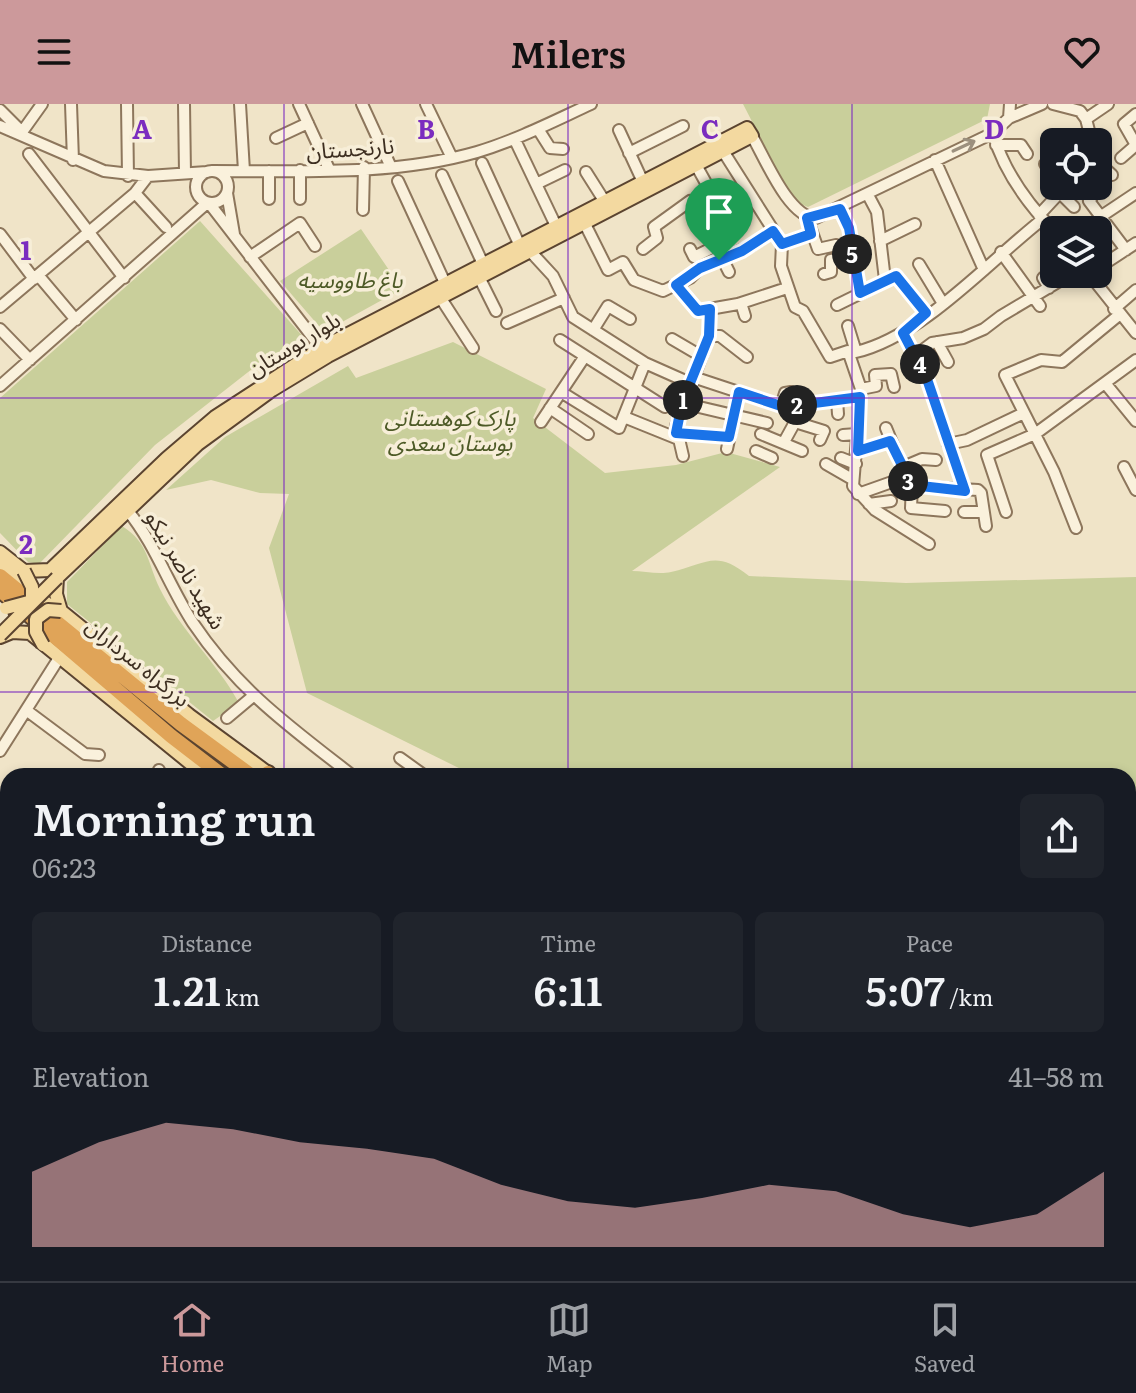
<!DOCTYPE html>
<html lang="en">
<head>
<meta charset="utf-8">
<style>
  body { margin:0; font-family:Literata,"Noto Sans Arabic",serif; background:#20242c; color:#f1f3f6; height:100vh; display:flex; flex-direction:column; font-size:30px; white-space:nowrap }
  * { box-sizing:border-box; margin:0 }
  p { font-size:26px; color:#9ea1a6 }
  .icon { flex:none; width:44px; height:44px; fill:none; stroke:currentColor; stroke-width:2; stroke-linecap:round; stroke-linejoin:round }
  .map { position:relative; flex:1; overflow:hidden }
  .sheet { position:absolute; left:0px; top:664px; width:1136px; height:514px; display:flex; flex-direction:column; background:#171b24; border-radius:24px 24px 0 0; box-shadow:0 4px 12px #0003 }
  .sheet>* { flex:none }
  .tools { position:absolute; left:1040px; top:24px; display:grid; gap:16px }
  .tools a { display:grid; place-items:center; width:72px; height:72px; border-radius:12px; background:#171b24; box-shadow:0 4px 12px #0003; font-size:40px }
  .pin { position:absolute; display:grid; place-items:center; width:68px; height:68px; color:#fff; margin:-82px -34px; border-radius:50% 50% 50% 0; rotate:-45deg; box-shadow:0 0 8px #0007 }
  .pin .icon { rotate:45deg }
  .km { position:absolute; width:40px; height:40px; margin:-20px; border-radius:50%; background:#222; color:#fff; font-size:22px; line-height:40px; text-align:center }
  .round { display:grid; place-items:center; flex:none; width:84px; height:84px; border-radius:12px; background:#20242c }
  .head { display:flex; align-items:center; justify-content:space-between; height:136px; padding:0 32px }
  h1 { font-size:44px; font-weight:600; line-height:60px }
  .metrics { display:grid; grid-template-columns:repeat(3,1fr); gap:12px; height:136px; padding:8px 32px }
  .metrics div { display:grid; align-content:center; border-radius:12px; background:#20242c; text-align:center }
  .metrics b { font-size:40px; font-weight:600 }
  .metrics small { font-size:22px; font-weight:400 }
  .metrics p { font-size:22px }
  .chart { height:224px; padding:16px 32px }
  .chart p { display:flex; justify-content:space-between }
  .chart svg { width:100%; height:144px; margin-top:8px; fill:#cc999b; opacity:.7 }
  header { display:flex; justify-content:space-between; align-items:center; height:104px; padding:0 32px; background:#cc999b; color:#111; font-size:36px; font-weight:600 }
  .menu { display:flex; justify-content:space-around; align-items:center; height:112px; border-top:2px solid #363941; background:#171b24; font-size:22px; color:#9ea1a6 }
  .menu a { display:grid; justify-items:center; gap:4px }
  .menu .on { color:#cc999b }
  .map>svg:first-child { display:block }
  .green { fill:#c9cf9b }
  .lines { fill:none; stroke-linecap:round; stroke-linejoin:round }
  .major-tunnel { stroke:#ccc0a6; stroke-width:12; stroke-dasharray:12 6; stroke-linecap:butt }
  .minor-casing { stroke:#8d765c; stroke-width:14 }
  .major-casing { stroke:#5b4430; stroke-width:16 }
  .highway-casing { stroke:#5b4430; stroke-width:18 }
  .minor { stroke:#faf1dc; stroke-width:10 }
  .major { stroke:#f3d9a0; stroke-width:12 }
  .highway { stroke:#e0a458; stroke-width:14 }
  .major-bridge-casing { stroke:#5b4430; stroke-width:16; stroke-linecap:butt }
  .major-bridge { stroke:#f3d9a0; stroke-width:12 }
  .oneway { stroke:#9c907e }
  .route-casing { stroke:#fff; stroke-width:16 }
  .route { stroke:#1a73e8; stroke-width:10 }
  .grid { fill:none; stroke:#7b2cbf; stroke-width:2; stroke-opacity:0.55 }
  .labels { text-anchor:middle; dominant-baseline:central; stroke-width:7; stroke-linejoin:round; paint-order:stroke }
  .street-label { font-size:22px; fill:#3d2e20; stroke:#f7eed8 }
  .park-label { font-size:22px; font-style:italic; fill:#4d5a26; stroke:#f7eed8 }
  .grid-label { font-size:26px; text-anchor:middle; font-weight:bold; fill:#7b2cbf; stroke:#f7eed8; stroke-width:7; stroke-linejoin:round; paint-order:stroke }
</style>
</head>
<body>
<header><svg class="icon" aria-label="menu" viewBox="0 0 24 24"><path d="M4 6h16M4 12h16M4 18h16"/></svg>Milers<svg class="icon" aria-label="heart" viewBox="0 0 24 24"><path d="M12 20l-8-8c-3-5 5-10 8-4 3-6 11-1 8 4z"/></svg></header>
<div class="map">
<svg width="1136" height="1177" viewBox="0 0 1136 1177">
  <rect width="100%" height="100%" fill="#f0e4c8"/>
  <path class="green" d="M743,0H990L987,15L808,103L793,97Z
    M200,117L306,236L252,265L155,341L39,460L28,458L0,429V294Z
    M361,125L402,185L324,228L280,177Z
    M453,238L546,285L533,314L605,369L676,361L726,348L780,363L632,467C644,467 659,471 671,468C707,460 715,445 749,472L906,479L1136,473V1177L1125,1170H1128V672H475L307,589L269,444L289,390L260,389L211,376L166,386L225,333L348,262L356,274Z
    M122,422C149,439 147,458 160,485C180,526 217,558 239,599L213,617L67,500V478Z"/>
  <g class="lines">
    <path class="major-tunnel" d="M1128,987L1136,979"/>
    <defs>
      <path id="minor" d="M71,0L73,56
        M127,0L128,72
        M184,0L185,69
        M240,0L244,67
        M299,0L329,65
        M362,0L390,61
        M426,0L452,54
        M1053,0L1080,7L1086,15
        M0,6L22,28
        M1136,10L1124,20L1136,41
        M1009,14L1042,0
        M1086,15L1108,0
        M1086,15L1092,38
        M0,22L104,67L148,72L207,68
        M538,25L550,44L563,45
        M619,26L643,78
        M22,28L42,0
        M993,29C1003,66 1027,99 1054,127
        M752,32C765,54 789,114 816,114L993,29L1009,14L1010,0
        M276,34L308,19
        M515,36L557,124
        M996,41H1021L1027,50
        M1098,44L1104,50
        M723,47L782,140L781,162L795,203L803,207L830,253L848,247L861,285L853,382L875,406L929,440
        M629,49L683,22
        M29,50L124,174
        M1121,54L1136,41
        M935,56L984,166
        M1098,58L1112,71
        M482,59L520,142
        M1045,60L1054,70
        M300,66V95
        M213,67C299,67 394,72 477,48C517,36 554,17 591,0
        M269,67V95
        M196 83a16 16 0 1 1 32 0a16 16 0 1 1-32 0Z
        M586,68L605,98
        M442,71L483,160
        M398,77L445,179
        M536,80L565,66
        M1083,82L1092,93L1089,97L1126,146
        M1059,88L1074,103
        M135,89L166,123
        M227,89L234,130
        M708,90L724,112
        M868,91L877,108L885,176
        M209,99L321,244
        M840,105L849,124L860,189
        M363,106L364,63
        M1039,111L1066,82
        M1100,113L1136,89
        M582,114L608,166L623,158L634,176L663,187L690,174L700,164L751,142L773,127
        M807,114L818,145L836,141
        M1059,126L1069,119
        M0,130L34,175
        M880,137L915,120
        M714,138L729,168
        M782,140L811,130
        M643,145L657,134L654,123L690,97L693,99L711,88L696,61
        M690,145L694,153L716,142
        M530,147L553,172L573,213L645,259L690,279
        M1001,148L1040,202
        M250,153L300,119L315,142
        M919,160L942,198
        M1098,164L1136,139
        M1049,169L1043,174L1049,184
        M824,170L831,168V156L852,152
        M1089,170L1136,229
        M38,171L76,216
        M479,173L496,207
        M676,181L698,207L738,200L787,184
        M440,193L473,244
        M741,199L745,212
        M837,201L896,172L926,209
        M0,203L135,89L148,72
        M1114,205L1136,186
        M507,219L564,194
        M848,222L856,248C923,232 989,157 1043,115
        M0,225L30,256
        M593,226L608,202L630,215
        M903,229L927,275L965,387
        M709,232H720L747,253
        M672,235L701,252
        M560,236L665,303
        M937,238L948,258
        M916,251L932,239L963,234L984,225L1001,212L1058,178
        M693,273L784,303L860,293
        M1105,279L1136,317
        M0,282L207,99
        M861,285L876,282L875,271L891,270L894,283
        M561,288L619,324L645,259
        M837,296L838,310
        M682,299L767,319
        M781,302L785,289L791,288
        M550,304L588,330
        M624,313L676,334
        M541,318L585,252
        M795,318L824,327L820,336
        M886,324L906,373
        M676,329L729,333
        M761,330L802,347
        M843,331L857,330
        M784,338L795,318L798,301
        M948,340L967,336L1024,309
        M727,345L739,288
        M756,347L772,354
        M858,347L890,337
        M683,352L676,322L709,232L710,205
        M841,354L856,360
        M826,360L852,375
        M903,363L922,355L936,356
        M1124,363L1136,386
        M912,381L911,404L945,407
        M858,390L906,373L914,382L978,386L981,389L986,422
        M869,400L891,397
        M128,407C155,440 169,482 193,519C238,586 290,623 353,672
        M964,408H983
        M1006,408L987,351L1035,330L1136,256
        M1076,424L1054,368L1005,271L1041,256L1062,258L1119,211
        M26,606L85,650L99,651
        M227,614L252,593
        M0,647L59,554
        M400,654L425,672
        M159,666L161,672
        M0,714L8,715
        M0,794L8,795
        M0,872L8,875
        M0,947L8,951
        M0,1020H8
        M0,1082L8,1089
        M298,1170L300,1177
        M342,1170L344,1177
        M373,1170L374,1177
        M425,1170V1177
        M472,1170V1177
        M591,1170L592,1177
        M79,1177L81,1170
        M170,1177V1170
        M535,1177L556,1175
        M670,1177L680,1170
        M1014,1177L1024,1170"/>
      <path id="major" d="M0,448L24,467L50,466L167,354L215,313L321,244L747,24L752,32L328,252L272,286L198,340L57,474L56,490L61,507L189,611L272,672
        M0,460L61,511
        M0,533L12,528L30,529L206,672
        M0,1148L8,1155
        M10,1170L18,1177
        M26,1170L34,1177
        M713,1170L717,1177
        M759,1170L763,1177
        M839,1170L845,1177
        M852,1170L859,1177
        M783,1177L789,1170
        M931,1177L939,1170
        M953,1177L960,1170"/>
      <path id="highway" d="M0,472L181,620L252,672
        M0,486L171,632L223,672
        M266,672L268,669
        M728,1170L732,1177
        M748,1170L753,1177"/>
    </defs>
    <use href="#minor" class="minor-casing"/>
    <use href="#major" class="major-casing"/>
    <use href="#highway" class="highway-casing"/>
    <use href="#minor" class="minor"/>
    <use href="#major" class="major"/>
    <use href="#highway" class="highway"/>
    <defs>
      <path id="major-bridge" d="M6,504L32,497V483L24,467
        M0,531L57,474
        M43,541L36,528V515L48,506L61,507"/>
    </defs>
    <use href="#major-bridge" class="major-bridge-casing"/>
    <use href="#major-bridge" class="major-bridge"/>
  </g>
  <defs><path id="oneway-shaft" d="M-6 0H5M1.5-3L5.5 0L1.5 3" fill="none" stroke-width="1.6" stroke-linecap="round" stroke-linejoin="round" transform="scale(2)"/></defs>
  <use class="oneway" href="#oneway-shaft" transform="translate(964 42) rotate(-25)"/>
  <g class="lines">
    <defs>
      <path id="route" d="M840,105L849,124L860,189L896,172L926,209L903,229L927,275L965,387L912,381L890,337L858,347L860,293L784,303L739,288L729,333L676,329L682,299L709,232L710,205L698,207L676,181L700,164L742,147L773,127L782,140L811,130L807,114Z"/>
    </defs>
    <use href="#route" class="route-casing"/>
    <use href="#route" class="route"/>
  </g>
  <path class="grid" d="M284,0V672M568,0V672M852,0V672M0,294H1136M0,588H1136M0,883H8M1128,883H1136M284,1170V1177M568,1170V1177M852,1170V1177"/>
  <g class="labels">
    <g class="street-label">
      <text transform="translate(350 43) rotate(-4)">نارنجستان</text>
      <text transform="translate(293 239) rotate(-31)">بلوار بوستان</text>
      <text transform="translate(187 465) rotate(59)">شهید ناصر نیکو</text>
      <text transform="translate(139 557) rotate(39)">بزرگراه سرداران</text>
    </g>
    <g class="park-label">
      <text x="350" y="174">باغ طاووسیه</text>
      <text x="450" y="312">پارک کوهستانی<tspan x="450" dy="25">بوستان سعدی</tspan></text>
    </g>
  </g>
  <g class="grid-label">
    <text x="142" y="35">A</text>
    <text x="426" y="35">B</text>
    <text x="710" y="35">C</text>
    <text x="994" y="35">D</text>
    <text x="26" y="156">1</text>
    <text x="26" y="450">2</text>
  </g>
</svg>
<div class="tools">
<a><svg class="icon" aria-label="locate" viewBox="0 0 24 24"><circle cx="12" cy="12" r="6"/><path d="M12 2v4M12 18v4M2 12h4M18 12h4"/></svg></a>
<a><svg class="icon" aria-label="layers" viewBox="0 0 24 24"><path d="M12 4l9 5-9 5-9-5zM3 14l9 5 9-5"/></svg></a>
</div>
<div class="pin" style="left:719px;top:156px;background:#1e9e55"><svg class="icon" aria-label="arrive" viewBox="0 0 24 24"><path d="M6 21V4h12l-3 4 3 4H6"/></svg></div>
<b class="km" style="left:683px;top:296px">1</b>
<b class="km" style="left:797px;top:301px">2</b>
<b class="km" style="left:908px;top:377px">3</b>
<b class="km" style="left:920px;top:260px">4</b>
<b class="km" style="left:852px;top:150px">5</b>
<section class="sheet">
<div class="head"><div><h1>Morning run</h1><p>06:23</p></div><a class="round"><svg class="icon" aria-label="share" viewBox="0 0 24 24"><path d="M12 15V3M7 8l5-5 5 5M5 13v7h14v-7"/></svg></a></div>
<div class="metrics">
<div><p>Distance</p><b>1.21<small> km</small></b></div>
<div><p>Time</p><b>6:11</b></div>
<div><p>Pace</p><b>5:07<small> /km</small></b></div>
</div>
<div class="chart"><p><span>Elevation</span>41–58 m</p>
<svg viewBox="0 0 160 44" preserveAspectRatio="none"><path d="M0 44V21L10 12L20 6L30 8L40 12L50 14L60 17L70 25L80 30L90 32L100 29L110 25L120 27L130 34L140 38L150 34L160 21V44z"/></svg>
</div>
</section>
</div>
<nav class="menu">
<a class="on"><svg class="icon" aria-label="home" viewBox="0 0 24 24"><path d="M3 11l9-7 9 7M6 9v11h12V9"/></svg>Home</a>
<a><svg class="icon" aria-label="map" viewBox="0 0 24 24"><path d="M3 6l6-2 6 2 6-2v14l-6 2-6-2-6 2zM9 4v14M15 6v14"/></svg>Map</a>
<a><svg class="icon" aria-label="saved" viewBox="0 0 24 24"><path d="M7 4h10v16l-5-4-5 4z"/></svg>Saved</a>
</nav>
</body>
</html>
